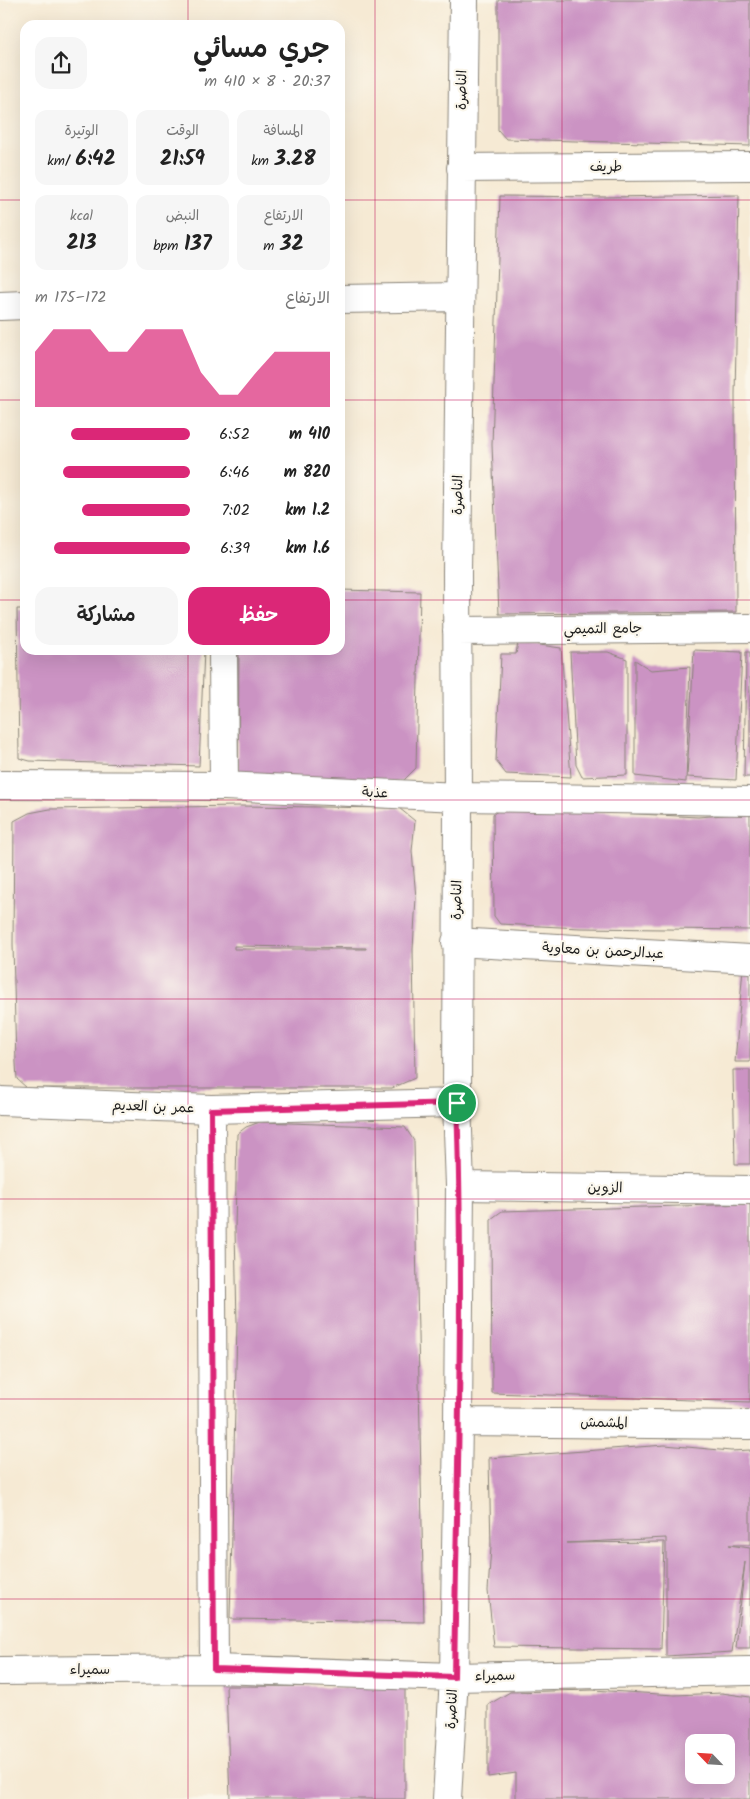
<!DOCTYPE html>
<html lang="ar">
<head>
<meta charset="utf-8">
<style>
  body { margin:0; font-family:Kalam,"Playpen Sans Arabic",sans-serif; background:#f6f6f6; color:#222; direction:rtl; height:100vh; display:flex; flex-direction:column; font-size:19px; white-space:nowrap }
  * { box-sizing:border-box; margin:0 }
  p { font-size:16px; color:#767676 }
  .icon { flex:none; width:28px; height:28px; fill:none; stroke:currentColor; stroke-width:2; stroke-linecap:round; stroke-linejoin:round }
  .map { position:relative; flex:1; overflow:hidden; direction:ltr }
  .details { position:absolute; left:20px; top:20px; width:325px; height:635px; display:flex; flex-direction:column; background:#fff; border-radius:15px; box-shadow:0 5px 20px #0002; direction:rtl }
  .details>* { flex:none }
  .needle { width:32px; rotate:295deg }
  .fabs { position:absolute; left:685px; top:1734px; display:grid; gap:10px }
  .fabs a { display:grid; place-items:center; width:50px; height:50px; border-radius:10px; background:#fff; box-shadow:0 5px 20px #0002; font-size:25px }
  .pin { position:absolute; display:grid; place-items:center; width:42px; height:42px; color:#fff; margin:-21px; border:2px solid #fff; border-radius:50%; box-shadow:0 1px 5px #0007 }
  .round { display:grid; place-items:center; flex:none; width:52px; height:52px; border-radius:15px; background:#f6f6f6 }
  .summary { display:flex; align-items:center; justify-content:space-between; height:85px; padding:0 15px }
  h1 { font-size:28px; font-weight:600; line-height:38px }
  .metrics { display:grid; grid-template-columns:repeat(3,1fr); gap:8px; height:85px; padding:5px 15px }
  .metrics div { display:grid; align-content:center; border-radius:12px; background:#f6f6f6; text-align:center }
  .metrics b { font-size:21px; font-weight:600 }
  .metrics small { font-size:14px; font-weight:400 }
  .metrics p { font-size:14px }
  .chart { height:140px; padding:10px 15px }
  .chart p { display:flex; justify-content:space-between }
  .chart svg { width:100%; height:90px; margin-top:5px; fill:#db2777; opacity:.7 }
  .cta { display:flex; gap:10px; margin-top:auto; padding:10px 15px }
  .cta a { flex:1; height:58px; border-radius:15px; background:#db2777; color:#fff; font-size:20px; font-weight:600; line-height:58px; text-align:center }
  .cta a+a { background:#f6f6f6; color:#222 }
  ul { padding:0 15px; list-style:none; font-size:16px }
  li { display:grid; grid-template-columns:80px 60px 1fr; align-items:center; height:38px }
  li i { height:12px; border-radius:6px; background:#db2777 }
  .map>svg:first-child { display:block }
  .building { fill:#cb93c3; fill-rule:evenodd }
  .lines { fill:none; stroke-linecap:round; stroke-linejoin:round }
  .street-casing { stroke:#898378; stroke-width:30 }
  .street { stroke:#fff; stroke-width:28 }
  .route-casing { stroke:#fff; stroke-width:10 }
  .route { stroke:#db2777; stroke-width:6 }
  .grid { fill:none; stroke:#c2185b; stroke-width:1; stroke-opacity:0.55 }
  .labels { text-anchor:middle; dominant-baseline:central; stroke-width:4.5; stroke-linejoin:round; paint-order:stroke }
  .street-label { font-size:14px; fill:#1c1c1c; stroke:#fbf7ec }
</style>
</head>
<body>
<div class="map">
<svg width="750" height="1799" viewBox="0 0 750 1799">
  <rect width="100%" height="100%" fill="#fbf7ec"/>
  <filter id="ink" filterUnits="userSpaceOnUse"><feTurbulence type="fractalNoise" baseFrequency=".02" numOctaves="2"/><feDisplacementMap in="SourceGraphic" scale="10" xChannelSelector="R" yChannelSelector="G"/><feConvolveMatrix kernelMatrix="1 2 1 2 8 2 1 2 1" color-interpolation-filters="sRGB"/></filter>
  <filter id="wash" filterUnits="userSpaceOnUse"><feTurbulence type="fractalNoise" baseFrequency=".0096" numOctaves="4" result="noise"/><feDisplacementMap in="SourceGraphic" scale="20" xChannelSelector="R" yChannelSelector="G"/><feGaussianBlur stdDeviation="1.12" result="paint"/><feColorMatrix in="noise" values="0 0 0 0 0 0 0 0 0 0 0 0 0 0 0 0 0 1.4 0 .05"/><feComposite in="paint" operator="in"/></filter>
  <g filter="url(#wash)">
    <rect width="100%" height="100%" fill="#f6ead4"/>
    <g id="blocks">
      <path class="building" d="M498,0H750V146L506,139L498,130Z
        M739,195L735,395L736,612L499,614L492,445L500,196L608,197Z
        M340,590L420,592L416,768L402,782L238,776L239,650H340Z
        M17,609H25V650H204L199,766L30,761L19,758Z
        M518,642L561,648L571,777L506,774L496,761L501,654H516Z
        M694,650L742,652L736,780L687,777Z
        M570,652H608L627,659V775L582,777L576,765Z
        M746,652H750V777H744Z
        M635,660L651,670L690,667L686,782L635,776Z
        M239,806L399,808L415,821L412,851L416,898L413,949L415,1078L392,1088H27L17,1079L16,1063L13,944L14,821L29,813L50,809ZM234,946L366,948V949H234Z
        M503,808H518L698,817L750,813V930L580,928L500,924L494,916L493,814Z
        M743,968H750V1062H735Z
        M733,1070H750V1164H735Z
        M260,1122L405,1127L414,1141L424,1622L230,1619L237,1324L235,1229L237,1134L246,1127Z
        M750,1204V1402L492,1393L491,1219L502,1211Z
        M665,1445L731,1451L750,1450V1545H729L750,1548V1648H736L745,1562L732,1652L666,1656V1538L566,1543L664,1542L661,1649L494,1647L488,1591L491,1547L489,1458Z
        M226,1686L405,1687V1799H230Z
        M593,1690L675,1695L722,1693L750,1697V1799H516V1773L488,1777V1705L510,1692ZM694,1742H726V1775H694Z"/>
    </g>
  </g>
  <g filter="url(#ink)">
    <use href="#blocks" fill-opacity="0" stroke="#898378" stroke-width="1"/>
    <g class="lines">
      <defs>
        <path id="street" d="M461,168L750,166
          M340,299L460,297
          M0,306L25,305
          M457,631L750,628
          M223,650L224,786
          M0,785L224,786L458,797L750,801
          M456,942L750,959
          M0,1101L211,1109L457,1103
          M211,1109L214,1669
          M460,1186L750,1190
          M458,1422L750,1425
          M0,1671L214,1669L454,1677L750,1671
          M447,1799L454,1677L458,1422L460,1186L457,1103L458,797L457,573L464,0"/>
      </defs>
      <use href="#street" class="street-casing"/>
      <use href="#street" class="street"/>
    </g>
  </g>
  <g class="lines" filter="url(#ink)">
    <defs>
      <path id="route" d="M457,1103C464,1294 457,1486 454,1677L214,1669L211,1110Z"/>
    </defs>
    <use href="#route" class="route-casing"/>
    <use href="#route" class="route"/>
  </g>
  <path class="grid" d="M188,0V25M375,0V1799M562,0V1799M0,200H25M340,200H750M0,400H25M340,400H750M0,600H25M340,600H750M188,650V1799M0,800H750M0,999H750M0,1199H750M0,1399H750M0,1599H750"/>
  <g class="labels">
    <g class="street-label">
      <text transform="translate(462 90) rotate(-89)">الناصرة</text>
      <text x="606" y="167">طريف</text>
      <text transform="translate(458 495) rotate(-89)">الناصرة</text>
      <text transform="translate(603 629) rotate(-1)">جامع التميمي</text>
      <text transform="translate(375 793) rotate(3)">عذبة</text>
      <text transform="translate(457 900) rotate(-89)">الناصرة</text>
      <text transform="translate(603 951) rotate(3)">عبدالرحمن بن معاوية</text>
      <text transform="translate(153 1107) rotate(2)">عمر بن العديم</text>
      <text transform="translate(605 1188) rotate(1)">الزوين</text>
      <text transform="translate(604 1423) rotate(1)">المشمش</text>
      <text x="90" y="1670">سميراء</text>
      <text transform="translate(495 1676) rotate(-1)">سميراء</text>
      <text transform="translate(452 1709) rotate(-87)">الناصرة</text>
    </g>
  </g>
</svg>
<div class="fabs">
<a><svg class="needle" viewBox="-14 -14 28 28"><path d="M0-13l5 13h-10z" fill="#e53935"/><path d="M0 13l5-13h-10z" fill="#767676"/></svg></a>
</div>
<div class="pin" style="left:457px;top:1103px;background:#1e9e55"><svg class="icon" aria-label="arrive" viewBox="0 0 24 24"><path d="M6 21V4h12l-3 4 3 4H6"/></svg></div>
<section class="details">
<div class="summary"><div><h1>جري مسائي</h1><p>20:37 · 8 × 410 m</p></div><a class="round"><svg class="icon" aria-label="share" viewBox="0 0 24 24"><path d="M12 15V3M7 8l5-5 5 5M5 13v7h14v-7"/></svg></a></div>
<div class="metrics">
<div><p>المسافة</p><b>3.28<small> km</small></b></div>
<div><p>الوقت</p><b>21:59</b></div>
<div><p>الوتيرة</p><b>6:42<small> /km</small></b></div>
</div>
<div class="metrics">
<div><p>الارتفاع</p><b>32<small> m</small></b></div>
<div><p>النبض</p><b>137<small> bpm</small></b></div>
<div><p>kcal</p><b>213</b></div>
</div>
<div class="chart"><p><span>الارتفاع</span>172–175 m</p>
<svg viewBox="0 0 160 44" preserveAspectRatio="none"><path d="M0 44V17L10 6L20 6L30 6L40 17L50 17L60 6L70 6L80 6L90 27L100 38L110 38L120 27L130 17L140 17L150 17L160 17V44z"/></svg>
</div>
<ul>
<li><b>410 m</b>6:52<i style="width:77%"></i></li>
<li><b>820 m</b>6:46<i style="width:82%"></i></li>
<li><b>1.2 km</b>7:02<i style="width:70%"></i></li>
<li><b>1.6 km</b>6:39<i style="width:88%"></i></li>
</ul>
<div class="cta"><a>حفظ</a><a>مشاركة</a></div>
</section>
</div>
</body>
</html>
